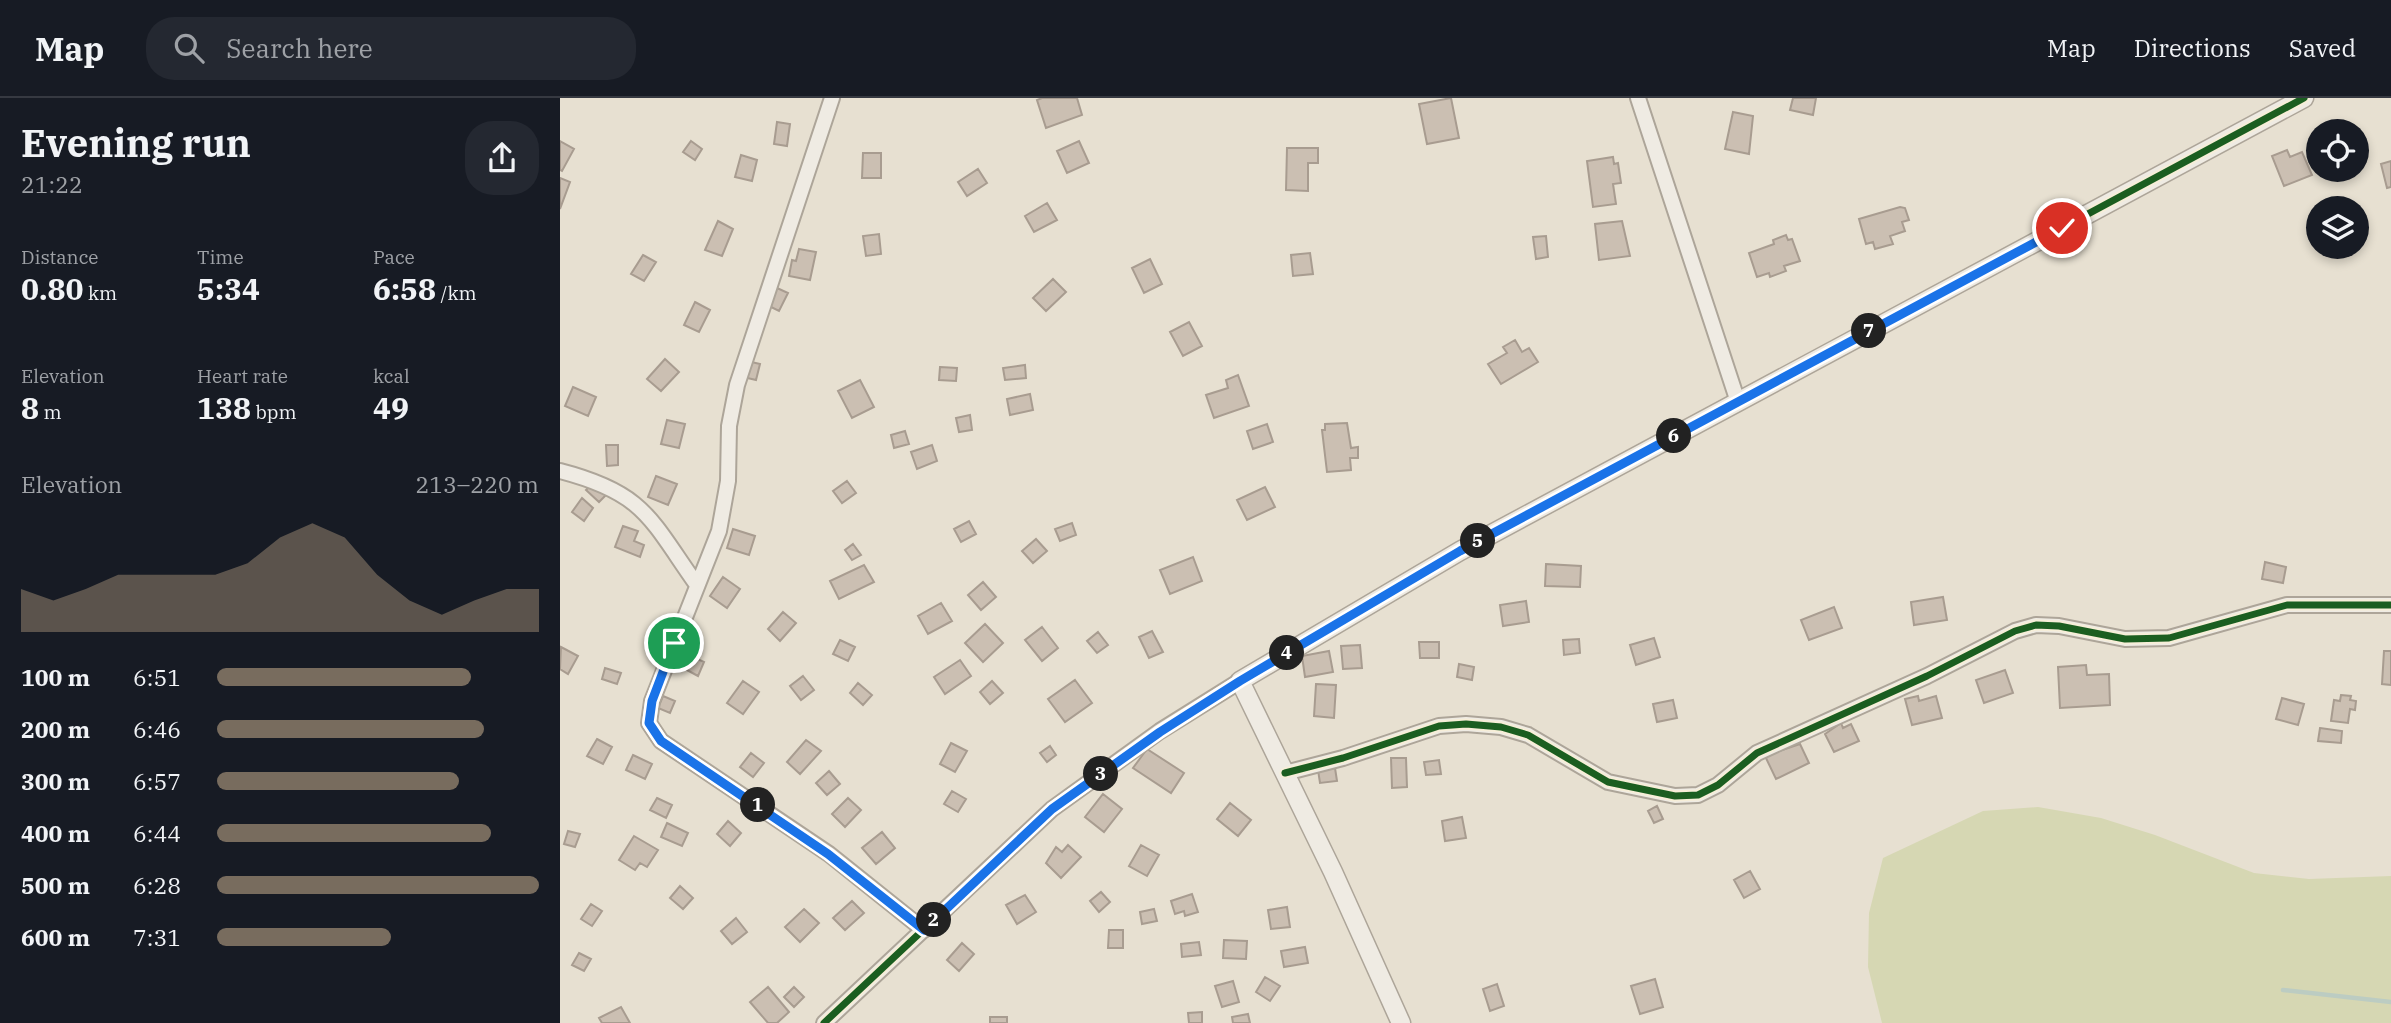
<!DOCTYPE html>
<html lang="en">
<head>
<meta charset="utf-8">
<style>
  body { margin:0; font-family:"IBM Plex Serif",serif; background:#242831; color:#f1f3f6; height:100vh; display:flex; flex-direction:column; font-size:26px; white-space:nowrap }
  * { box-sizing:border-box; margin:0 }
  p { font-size:23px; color:#9ea1a6 }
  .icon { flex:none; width:38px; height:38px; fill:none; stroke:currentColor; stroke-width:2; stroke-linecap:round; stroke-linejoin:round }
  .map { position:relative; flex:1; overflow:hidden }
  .drawer { display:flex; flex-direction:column; background:#171b24; width:560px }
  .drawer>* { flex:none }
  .tools { position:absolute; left:1746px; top:21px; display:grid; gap:14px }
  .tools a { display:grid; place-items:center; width:63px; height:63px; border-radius:50%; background:#171b24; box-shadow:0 4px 10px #0003; font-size:35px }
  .pin { position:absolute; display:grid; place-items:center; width:60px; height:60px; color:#fff; margin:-30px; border:4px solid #fff; border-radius:50%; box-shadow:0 2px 7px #0007 }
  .km { position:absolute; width:35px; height:35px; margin:-18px; border-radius:50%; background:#222; color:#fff; font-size:19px; line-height:35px; text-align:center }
  .round { display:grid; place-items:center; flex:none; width:74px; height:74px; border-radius:28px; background:#242831 }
  .headline { display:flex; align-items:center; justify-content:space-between; height:119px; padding:0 21px }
  h1 { font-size:38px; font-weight:700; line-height:52px }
  .figures { display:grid; grid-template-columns:repeat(3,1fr); gap:10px; height:119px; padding:7px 21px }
  .figures div { display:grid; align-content:center }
  .figures b { font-size:30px; font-weight:700 }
  .figures small { font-size:19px; font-weight:400 }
  .figures p { font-size:19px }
  .chart { height:196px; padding:14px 21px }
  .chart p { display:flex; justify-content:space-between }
  .chart svg { width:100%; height:126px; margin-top:7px; fill:#786c5e; opacity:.7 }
  ul { padding:0 21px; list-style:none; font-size:23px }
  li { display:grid; grid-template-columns:112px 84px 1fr; align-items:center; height:52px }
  li i { height:18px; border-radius:9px; background:#786c5e }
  header { display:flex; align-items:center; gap:42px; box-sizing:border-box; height:98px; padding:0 35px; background:#171b24; border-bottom:2px solid #363941 }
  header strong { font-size:33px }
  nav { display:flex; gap:38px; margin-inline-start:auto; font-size:24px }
  .search { width:490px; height:63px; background:#242831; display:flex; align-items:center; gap:18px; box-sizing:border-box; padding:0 24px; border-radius:28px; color:#9ea1a6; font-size:26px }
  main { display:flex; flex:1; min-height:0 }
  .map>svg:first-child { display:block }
  .green { fill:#d6d7b3 }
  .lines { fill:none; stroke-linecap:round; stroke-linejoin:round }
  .stream { stroke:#bcccc2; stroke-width:4.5 }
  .building { fill:#cbbfb2; stroke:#a89c90; stroke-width:2 }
  .minor-casing { stroke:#ada599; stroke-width:18 }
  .tertiary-casing { stroke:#ada599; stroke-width:21 }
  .minor { stroke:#efebe3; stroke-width:14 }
  .tertiary { stroke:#efebe3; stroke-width:18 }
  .cycleway-casing { stroke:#f7eed8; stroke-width:11 }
  .cycleway { stroke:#1b5e20; stroke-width:7 }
  .route-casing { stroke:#fff; stroke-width:14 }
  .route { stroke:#1a73e8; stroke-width:9 }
</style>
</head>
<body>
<header>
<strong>Map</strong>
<div class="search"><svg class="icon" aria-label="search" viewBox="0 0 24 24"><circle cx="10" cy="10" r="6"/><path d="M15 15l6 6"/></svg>Search here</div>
<nav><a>Map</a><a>Directions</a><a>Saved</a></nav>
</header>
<main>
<section class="drawer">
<div class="headline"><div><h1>Evening run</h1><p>21:22</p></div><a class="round"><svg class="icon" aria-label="share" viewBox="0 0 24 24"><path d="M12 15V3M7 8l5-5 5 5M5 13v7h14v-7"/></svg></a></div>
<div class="figures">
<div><p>Distance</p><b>0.80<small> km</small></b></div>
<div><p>Time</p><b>5:34</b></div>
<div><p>Pace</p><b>6:58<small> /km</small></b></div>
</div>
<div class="figures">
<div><p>Elevation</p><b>8<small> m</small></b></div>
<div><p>Heart rate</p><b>138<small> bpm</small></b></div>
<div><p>kcal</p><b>49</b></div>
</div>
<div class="chart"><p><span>Elevation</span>213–220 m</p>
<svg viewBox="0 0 160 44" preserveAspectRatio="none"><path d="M0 44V29L10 33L20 29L30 24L40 24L50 24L60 24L70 20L80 11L90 6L100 11L110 24L120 33L130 38L140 33L150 29L160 29V44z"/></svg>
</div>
<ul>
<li><b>100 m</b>6:51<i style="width:79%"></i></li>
<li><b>200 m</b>6:46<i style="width:83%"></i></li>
<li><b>300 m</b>6:57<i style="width:75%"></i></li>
<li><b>400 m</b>6:44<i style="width:85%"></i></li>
<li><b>500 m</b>6:28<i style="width:100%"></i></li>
<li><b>600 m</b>7:31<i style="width:54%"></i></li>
</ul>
</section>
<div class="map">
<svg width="1831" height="925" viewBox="0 0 1831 925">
  <rect width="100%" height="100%" fill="#e7e0d1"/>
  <path class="green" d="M1478,709L1541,720L1595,737L1694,775L1749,781L1831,778V925H1322L1308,869L1309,815L1323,760L1423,713Z"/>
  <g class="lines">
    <path class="stream" d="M1723,892L1831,904"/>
  </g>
  <path class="building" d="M482,0H517L522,17L486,30L477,2Z
    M891,0L899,40L867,46L859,6Z
    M1233,0H1256L1253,17L1230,12Z
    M1173,14L1193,18L1189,56L1165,51Z
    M217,24L230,26L227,48L214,46Z
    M0,43L14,51L2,73L0,72Z
    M131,43L142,51L135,62L123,54Z
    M519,43L529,65L507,75L497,53Z
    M727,50H758V65H748V93L726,92Z
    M1727,52L1730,59L1742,54L1752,77L1724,88L1712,58Z
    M303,55H321V80H302Z
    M181,57L197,62L192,83L175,79Z
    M1053,59L1054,66L1058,65L1061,85L1053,86L1056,106L1033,109L1027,63Z
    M1831,63V89L1827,90L1821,66Z
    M418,71L427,85L407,98L398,84Z
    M0,80L10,84L0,111Z
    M487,105L497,122L474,134L465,118Z
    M1340,109L1345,110L1349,122L1342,124L1345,133L1330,138L1333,146L1315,151L1313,144L1306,146L1299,121Z
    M158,123L173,131L162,158L145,152Z
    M1062,123L1070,158L1039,162L1035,126Z
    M319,136L321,156L306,158L303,138Z
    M1226,137L1228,142L1232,141L1240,163L1224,168L1226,173L1210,179L1209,175L1197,179L1189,155L1214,146L1213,142Z
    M986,138L988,159L976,161L973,139Z
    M239,151L256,154L250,182L229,178L232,162L236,163Z
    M750,155L753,176L733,178L731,157Z
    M83,157L96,164L84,183L71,176Z
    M590,161L602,186L584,195L572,170Z
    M493,181L506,194L486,213L473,200Z
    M217,190L228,195L219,213L207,207Z
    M135,204L150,212L139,234L124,227Z
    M629,224L642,248L623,258L610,234Z
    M955,242L962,254L969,250L978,264L941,286L928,266L947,255L943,249Z
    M105,261L119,274L101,293L87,281Z
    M183,262L200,266L196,282L179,278Z
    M465,267L466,280L445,282L443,270Z
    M380,269L397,270L396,283L379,282Z
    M678,277L689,308L654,320L646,297L668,290L666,282Z
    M300,282L314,309L292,320L278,293Z
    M13,289L36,299L28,318L5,308Z
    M470,296L473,312L450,317L447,301Z
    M410,317L412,332L399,334L396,320Z
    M107,322L125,326L119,350L101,346Z
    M787,325L791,350L798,349V360H790L791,372L767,374L762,332H765V326Z
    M707,326L713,344L693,351L687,333Z
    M345,333L349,346L334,350L331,337Z
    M46,347H58V367L47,368Z
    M372,347L377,363L357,371L351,354Z
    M96,378L117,386L108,407L88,399Z
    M287,383L296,395L282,405L273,393Z
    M34,384L47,396L39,404L26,392Z
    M705,389L715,409L687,422L677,402Z
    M22,400L33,410L24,423L12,414Z
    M409,423L416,436L401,444L394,431Z
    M512,425L516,437L500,443L495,431Z
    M63,428L78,433L74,443L84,447L80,459L55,449Z
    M173,431L195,438L189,457L167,450Z
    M476,441L487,453L473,465L462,453Z
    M293,446L301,457L292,462L285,452Z
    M633,459L642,483L610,496L600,472Z
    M1705,464L1726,469L1723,485L1702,481Z
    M986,466L1021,468L1020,489L985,488Z
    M304,467L314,484L279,501L270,483Z
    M163,479L180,491L167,510L150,498Z
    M423,484L436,499L421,512L408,497Z
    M1383,499L1387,522L1354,527L1351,504Z
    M966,503L969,524L943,528L940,507Z
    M381,505L392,523L368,536L358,518Z
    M1274,509L1282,530L1249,542L1241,522Z
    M223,514L236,525L220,543L208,531Z
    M425,526L443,545L423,564L405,545Z
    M482,529L498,550L482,563L465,542Z
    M592,533L603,554L589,560L579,539Z
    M538,534L548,547L537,555L527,543Z
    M1094,540L1100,559L1076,567L1070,547Z
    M1019,541L1020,555L1004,557L1003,542Z
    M280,542L295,549L288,563L273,556Z
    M859,544H879V560H860Z
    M800,547L802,570L783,571L781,548Z
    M1,549L18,558L8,576L0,571Z
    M769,553L773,574L745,579L742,558Z
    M1824,553H1831V587L1822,586Z
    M131,558L144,564L138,578L125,571Z
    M400,562L411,578L385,596L374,579Z
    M899,566L914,569L912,582L897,579Z
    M1526,567L1527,577L1549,576L1550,607L1500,610L1498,569Z
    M45,570L61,575L57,586L42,581Z
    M1445,572L1453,595L1424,605L1416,582Z
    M243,578L254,592L241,602L230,588Z
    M515,582L532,605L505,624L488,601Z
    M183,583L199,594L183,616L167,605Z
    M432,583L443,595L430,606L420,594Z
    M298,585L312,597L303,607L290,595Z
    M756,586L776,587L774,620L754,618Z
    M1781,597L1791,598L1790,602L1796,603L1795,612L1790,611L1788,625L1771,623L1774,602L1780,603Z
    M103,598L115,603L110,615L98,610Z
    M1358,598L1359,603L1376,598L1382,620L1352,627L1345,601Z
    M1722,600L1744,606L1738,627L1716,621Z
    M1113,602L1117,620L1097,624L1093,606Z
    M1281,625L1283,630L1291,626L1299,643L1274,654L1265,636Z
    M1760,630L1782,633L1781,645L1758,643Z
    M37,641L52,649L43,666L27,658Z
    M246,642L261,653L240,676L227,664Z
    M391,645L407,653L395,674L380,666Z
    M1240,646L1249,665L1216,681L1205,658Z
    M490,648L496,657L487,664L480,655Z
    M587,651L624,675L611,695L573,670Z
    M191,655L204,665L193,679L180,669Z
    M73,657L92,666L85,681L66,672Z
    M831,660H846L847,689L832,690Z
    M879,662L881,676L866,677L864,664Z
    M775,670L777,683L760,685L758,672Z
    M269,673L280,686L267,697L256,685Z
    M392,693L406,701L398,714L384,706Z
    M543,696L562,711L544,734L525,719Z
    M97,700L112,707L106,720L90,712Z
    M288,700L301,712L285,729L272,716Z
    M670,705L691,722L678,738L657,721Z
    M1097,708L1103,721L1094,725L1088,713Z
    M902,719L906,740L885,743L882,723Z
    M168,723L181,735L170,748L157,736Z
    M107,725L128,735L122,748L101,739Z
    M8,733L20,736L15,749L4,746Z
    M322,734L335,750L316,766L302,750Z
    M74,738L98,752L87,769L80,765L75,772L59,762Z
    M508,747L521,759L501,780L486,765L496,749L502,754Z
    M581,747L599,757L587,778L569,768Z
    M1190,773L1200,791L1184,800L1174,782Z
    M120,788L133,800L123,811L110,800Z
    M541,794L550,804L539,814L530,803Z
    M632,796L638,814L625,818L624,813L615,816L611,803Z
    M465,797L476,814L457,826L446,807Z
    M292,803L304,815L285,832L273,820Z
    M31,806L42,813L32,828L21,821Z
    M727,809L730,829L711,831L708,812Z
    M244,811L259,825L240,844L225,829Z
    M594,811L597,823L582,826L580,814Z
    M176,820L187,834L172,846L161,833Z
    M549,832H563V850H548Z
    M664,842L687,843L686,861L663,860Z
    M639,844L641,857L622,859L621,846Z
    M402,845L414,856L399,873L387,862Z
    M745,849L748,865L724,869L721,853Z
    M19,855L31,861L24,873L12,867Z
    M705,879L720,888L710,903L696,894Z
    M1095,881L1103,909L1080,916L1071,888Z
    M673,883L679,904L662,909L655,888Z
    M937,886L944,908L930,913L923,891Z
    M208,889L229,914L217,925H208L190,904Z
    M234,889L244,899L234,909L224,899Z
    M61,909L70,925H42L39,920Z
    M642,914V925H629L628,915Z
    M688,916L690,925H673L672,919Z
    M430,919H447V925H430Z"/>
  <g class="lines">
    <defs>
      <path id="minor" d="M272,0L177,287L169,328L168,383L159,433L92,603L89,625L101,643L269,756L364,832
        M1078,0L1178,304
        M0,373C85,395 90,421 137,487
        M725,675L783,660L879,628L906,626L941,629L968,637L1048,684L1115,698L1138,697L1158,687L1197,655L1367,578L1455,533L1476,527L1499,528L1565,541L1609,540L1727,507H1831
        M264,925L492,711L600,633L680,583"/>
      <path id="tertiary" d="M841,925L773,774L680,583L900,453L1744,0"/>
    </defs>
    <use href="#minor" class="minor-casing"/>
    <use href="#tertiary" class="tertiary-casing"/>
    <use href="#minor" class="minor"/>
    <use href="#tertiary" class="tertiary"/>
    <defs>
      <path id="cycleway" d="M725,675L783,660L879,628L906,626L941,629L968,637L1048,684L1115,698L1138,697L1158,687L1197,655L1367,578L1455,533L1476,527L1499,528L1565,541L1609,540L1727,507H1831
        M264,925L492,711L600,633L680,583L900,453L1744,0"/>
    </defs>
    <use href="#cycleway" class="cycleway-casing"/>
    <use href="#cycleway" class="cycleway"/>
  </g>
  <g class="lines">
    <defs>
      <path id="route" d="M114,545L92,603L89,625L101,643L268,756L364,832L492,711L600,634L680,583L900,453L1502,130"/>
    </defs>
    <use href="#route" class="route-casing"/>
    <use href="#route" class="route"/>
  </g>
</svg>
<div class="tools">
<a><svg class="icon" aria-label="locate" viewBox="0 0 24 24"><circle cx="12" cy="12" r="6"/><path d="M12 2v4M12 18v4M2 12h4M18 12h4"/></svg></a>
<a><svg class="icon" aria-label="layers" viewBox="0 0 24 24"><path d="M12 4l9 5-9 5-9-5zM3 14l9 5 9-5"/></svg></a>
</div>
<div class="pin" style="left:114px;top:545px;background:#1e9e55"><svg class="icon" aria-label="arrive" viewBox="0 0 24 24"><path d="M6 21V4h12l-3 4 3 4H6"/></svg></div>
<div class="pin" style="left:1502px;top:130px;background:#d93025"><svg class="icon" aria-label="check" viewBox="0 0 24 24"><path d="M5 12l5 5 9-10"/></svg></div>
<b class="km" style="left:198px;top:707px">1</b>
<b class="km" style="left:374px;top:822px">2</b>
<b class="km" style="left:541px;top:676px">3</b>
<b class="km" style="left:727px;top:555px">4</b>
<b class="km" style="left:918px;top:443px">5</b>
<b class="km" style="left:1114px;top:338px">6</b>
<b class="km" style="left:1309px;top:233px">7</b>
</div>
</main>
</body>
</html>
